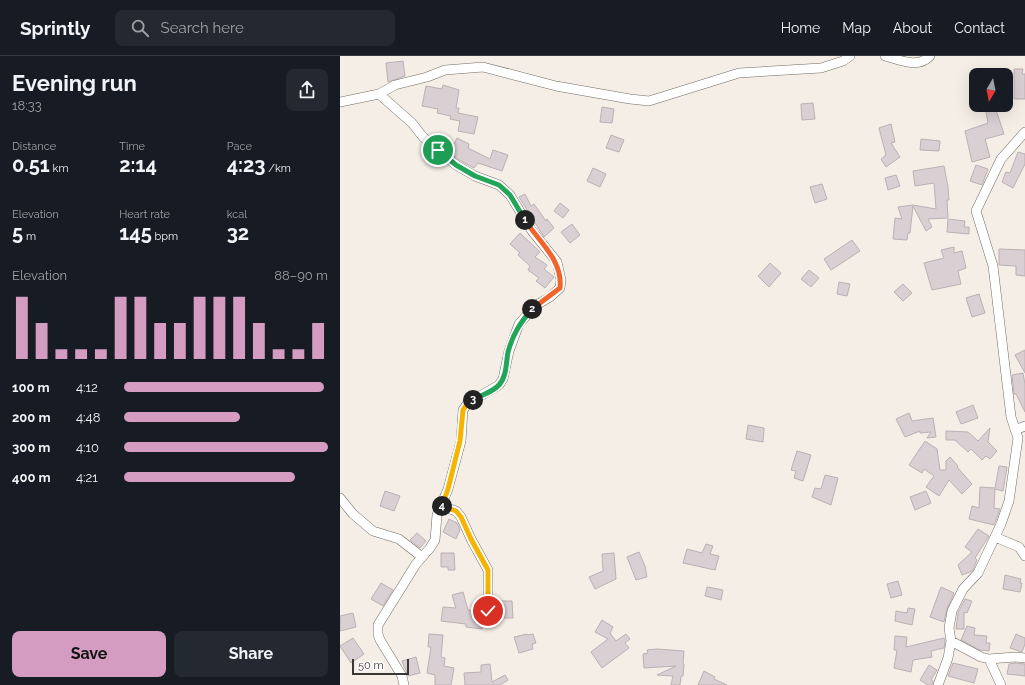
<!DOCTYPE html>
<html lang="en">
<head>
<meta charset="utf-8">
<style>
  body { margin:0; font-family:Raleway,sans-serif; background:#242831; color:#f1f3f6; height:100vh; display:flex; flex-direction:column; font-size:15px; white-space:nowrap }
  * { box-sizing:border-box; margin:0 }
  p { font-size:13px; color:#9ea1a6 }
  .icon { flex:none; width:22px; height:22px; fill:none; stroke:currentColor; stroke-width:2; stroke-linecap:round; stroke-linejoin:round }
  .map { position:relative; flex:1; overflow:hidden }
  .sheet { display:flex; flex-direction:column; background:#171b24; width:340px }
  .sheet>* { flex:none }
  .needle { width:26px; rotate:190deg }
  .fabs { position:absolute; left:629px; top:12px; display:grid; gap:8px }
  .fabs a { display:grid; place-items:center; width:44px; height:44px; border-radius:8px; background:#171b24; box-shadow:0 4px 16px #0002; font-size:20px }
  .scale { position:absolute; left:12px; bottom:10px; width:57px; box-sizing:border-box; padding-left:4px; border:2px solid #3a3834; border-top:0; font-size:11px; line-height:14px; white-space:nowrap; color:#3a3834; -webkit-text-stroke:3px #fff; paint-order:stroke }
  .pin { position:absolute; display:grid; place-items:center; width:34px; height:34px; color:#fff; margin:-17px; border:2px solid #fff; border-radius:50%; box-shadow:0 1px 4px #0007 }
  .km { position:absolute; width:20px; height:20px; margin:-10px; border-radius:50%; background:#222; color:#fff; font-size:11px; line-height:20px; text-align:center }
  .round { display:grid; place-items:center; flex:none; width:42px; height:42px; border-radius:8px; background:#242831 }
  .summary { display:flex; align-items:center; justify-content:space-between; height:68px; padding:0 12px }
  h1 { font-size:22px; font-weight:700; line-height:30px }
  .metrics { display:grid; grid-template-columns:repeat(3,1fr); gap:6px; height:68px; padding:4px 12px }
  .metrics div { display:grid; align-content:center }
  .metrics b { font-size:20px; font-weight:700 }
  .metrics small { font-size:11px; font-weight:400 }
  .metrics p { font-size:11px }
  .chart { height:112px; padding:8px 12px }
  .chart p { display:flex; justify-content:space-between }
  .chart svg { width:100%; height:72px; margin-top:4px; stroke:#d49cc1; stroke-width:6 }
  .cta { display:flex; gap:8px; margin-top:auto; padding:8px 12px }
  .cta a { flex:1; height:46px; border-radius:8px; background:#d49cc1; color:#111; font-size:16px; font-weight:700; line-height:46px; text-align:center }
  .cta a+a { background:#242831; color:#f1f3f6 }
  ul { padding:0 12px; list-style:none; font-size:13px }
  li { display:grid; grid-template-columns:64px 48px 1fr; align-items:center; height:30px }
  li i { height:10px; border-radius:5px; background:#d49cc1 }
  header { display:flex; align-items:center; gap:24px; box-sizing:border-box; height:56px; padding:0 20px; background:#171b24; border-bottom:1px solid #363941 }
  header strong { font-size:19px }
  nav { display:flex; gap:22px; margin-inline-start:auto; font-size:14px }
  .search { width:280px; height:36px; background:#242831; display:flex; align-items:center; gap:10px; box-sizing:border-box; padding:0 14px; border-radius:8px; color:#9ea1a6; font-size:15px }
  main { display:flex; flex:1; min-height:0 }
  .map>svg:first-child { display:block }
  .building { fill:#dacfd3; stroke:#bbb0b4 }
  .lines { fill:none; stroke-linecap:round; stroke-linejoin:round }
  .minor-casing { stroke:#716c64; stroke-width:10 }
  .minor { stroke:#fff; stroke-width:9 }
  .split-1-casing { stroke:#fff; stroke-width:8 }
  .split-2-casing { stroke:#fff; stroke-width:8 }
  .split-3-casing { stroke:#fff; stroke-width:8 }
  .split-4-casing { stroke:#fff; stroke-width:8 }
  .split-5-casing { stroke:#fff; stroke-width:8 }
  .split-1 { stroke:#22a559; stroke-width:5 }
  .split-2 { stroke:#f0652b; stroke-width:5 }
  .split-3 { stroke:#22a559; stroke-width:5 }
  .split-4 { stroke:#f5b400; stroke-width:5 }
  .split-5 { stroke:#f5b400; stroke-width:5 }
</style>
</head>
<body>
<header>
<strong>Sprintly</strong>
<div class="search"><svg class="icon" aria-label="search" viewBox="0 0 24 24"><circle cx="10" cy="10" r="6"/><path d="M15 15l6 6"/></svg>Search here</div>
<nav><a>Home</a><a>Map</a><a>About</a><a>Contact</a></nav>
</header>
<main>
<section class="sheet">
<div class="summary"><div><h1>Evening run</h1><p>18:33</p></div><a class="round"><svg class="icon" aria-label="share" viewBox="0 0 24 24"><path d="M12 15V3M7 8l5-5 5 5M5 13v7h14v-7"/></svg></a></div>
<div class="metrics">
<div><p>Distance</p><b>0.51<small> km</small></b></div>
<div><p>Time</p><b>2:14</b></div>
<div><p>Pace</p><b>4:23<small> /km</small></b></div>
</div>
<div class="metrics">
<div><p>Elevation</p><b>5<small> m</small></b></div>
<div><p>Heart rate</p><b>145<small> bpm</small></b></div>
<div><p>kcal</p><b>32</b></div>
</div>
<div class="chart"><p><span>Elevation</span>88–90 m</p>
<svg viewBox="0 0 160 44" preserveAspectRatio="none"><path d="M5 44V6M15 44V22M25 44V38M35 44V38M45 44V38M55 44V6M65 44V6M75 44V22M85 44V22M95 44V6M105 44V6M115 44V6M125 44V22M135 44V38M145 44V38M155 44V22"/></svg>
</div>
<ul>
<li><b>100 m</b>4:12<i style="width:98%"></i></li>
<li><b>200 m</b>4:48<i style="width:57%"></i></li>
<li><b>300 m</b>4:10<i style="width:100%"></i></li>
<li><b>400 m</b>4:21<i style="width:84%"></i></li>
</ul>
<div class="cta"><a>Save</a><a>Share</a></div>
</section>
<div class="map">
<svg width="685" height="629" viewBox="0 0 685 629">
  <rect width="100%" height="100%" fill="#f5eee6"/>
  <path class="building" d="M63,5L65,20L48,26L46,7Z
    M674,13H683L682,18H685V43H674Z
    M103,29L119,34L116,52H119L118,57L138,61L134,78L118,75L120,65L110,63L111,60L97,57L98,53L82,50L86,30L102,33Z
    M473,47L475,63L462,64L461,48Z
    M262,51L274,53L272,67L260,66Z
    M656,54L664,78L645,83L650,101L632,106L625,75L648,67L646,56Z
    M551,68L555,86L551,87L560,101L546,111L541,103L546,99L539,72Z
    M271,79L284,84L279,96L266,92Z
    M117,82L129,88L128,92L150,103L153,94L168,99L162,115L138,107L134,112L119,104L107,94L111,87L114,88Z
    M581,83L600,85L599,95L580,94Z
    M678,96L685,98V108L673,132L662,126L666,116L670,117Z
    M636,109L648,113L642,129L630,125Z
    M604,110L608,131L609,144H607L608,162L588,163L592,171L586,175L573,150L570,177H568L567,184L553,183L555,162L562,163L558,151L573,149L596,153L594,127L575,130L573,115Z
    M253,112L266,118L260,131L247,125Z
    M556,119L560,130L548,134L545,122Z
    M482,128L487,143L475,147L470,131Z
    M185,138L191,150L194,148L206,165L207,163L214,172L204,181L179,141Z
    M220,147L229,154L223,162L214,155Z
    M608,163L625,165L624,171H629V178L607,176Z
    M232,168L240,179L230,187L221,176Z
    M180,177L200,196L195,201L207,209L204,213L214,221L205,232L196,225L199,222L188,214L190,210L178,199L180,197L170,188Z
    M512,184L520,195L491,214L484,203Z
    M614,191V197L622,195L626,212L618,215L621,228L592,234L584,207L604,202L601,194Z
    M659,193L685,194V220L676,219V210L659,209Z
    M430,207L441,217L429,231L418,220Z
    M469,214L479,222L471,231L461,223Z
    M499,226L510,228L507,240L497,238Z
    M563,228L572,237L563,245L554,236Z
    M639,238L645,257L632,261L626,242Z
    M685,294V317L675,299Z
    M683,317L685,328V356L676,338H674L672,319Z
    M633,349L638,362L621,368L616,356Z
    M569,357L572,365L593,362L596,381L587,382L591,376L580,377V375L565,381L556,363Z
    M408,369L424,372L423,386L406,383Z
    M650,372L648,386L657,395L650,403L646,400L642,404L631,393L628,396L615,384H606V375L628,376L638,385Z
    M585,385L597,393L600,414H606V405L610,401L618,410L617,411L632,428L622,438L609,424L599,440L586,431L594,420L584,413L582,417L569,409Z
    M457,395L471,399L463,425L454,422L456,415L451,414Z
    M659,410L667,411L663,435L655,433L654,452L660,453L654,469L629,463L632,450L639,452L640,431L655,432Z
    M485,419L498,422L491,449L472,441L475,432L481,433Z
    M45,435L60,440L54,455L40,450Z
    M586,435L591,447L575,454L570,441Z
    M109,463L117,467L120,474L116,483L103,476Z
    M638,473L649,480L635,502L637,504L633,514L630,516L622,519L618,509L632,496L625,491Z
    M77,477L86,485L80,492L70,484Z
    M366,488L373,490L370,498L379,500L375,514L343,507L347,493L362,497Z
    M299,496L305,510L307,521L296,524L287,501Z
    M101,497H114L115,514H108V511H101Z
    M274,497L276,523L255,533L249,521L263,515L262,498Z
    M665,519L681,523L680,527H682L680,536L663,533Z
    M558,525L562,539L551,542L547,528Z
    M41,527L53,534L43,550L31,543Z
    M367,531L383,534L381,544L365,540Z
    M601,531L614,537L607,553L604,566L590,561Z
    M123,536L128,554L142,556L143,562L150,563L149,571L142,570V573L126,571V568L101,565L103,551L116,552L112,539Z
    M625,543L632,545L627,557L624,556V573H616L618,557Z
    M159,545H172L173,562H159Z
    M568,552L575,553L572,569L555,565L556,555L567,557Z
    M13,557L16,571L0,575V560Z
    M262,564L273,571L270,577L276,585L286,578L290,583L285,587L289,592L262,612L251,596L268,583L255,576Z
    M627,570L635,572L634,579L647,580L646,587H650L649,595L640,594L621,584Z
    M89,578L103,579L101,601L105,602L104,610L114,612L111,629H95V619L87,617L91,591H88Z
    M187,578V579L193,578L196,587L192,588L193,593L179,597L174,581Z
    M676,578L685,582V588L682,596L670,592Z
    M555,580L567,581L566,591L604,582L605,586L604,592L591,595L592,601L573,604L571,616L554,612L557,594H554Z
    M13,582L24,598L11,607L0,590Z
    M317,593L344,595L343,607L344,608L343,620H341L340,629H331L333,620L317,619L336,610L304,612L303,598L308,597L307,594Z
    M76,601L80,617L68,620L62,605Z
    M613,607L638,613L634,627L608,620Z
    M675,607L685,608V620L667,618L669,608Z
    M150,608L152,626L165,619L168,624L160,629H125L124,617L141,616V609Z
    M589,609L597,614L591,624L593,625L592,629H588L580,624Z
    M364,615L375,621L374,623L387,629H358Z"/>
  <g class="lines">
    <defs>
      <path id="minor" d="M545,0C560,4 578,13 590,0
        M0,46L39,38
        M675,374L685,370
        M0,442L13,458L33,475L59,483L82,501
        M101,450L116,455L121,461L131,483L148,514V555
        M655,481L679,491L685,500
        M611,585L641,601L649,603L675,601L685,602
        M649,603L661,629
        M64,629L62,620L40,584L38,578V569L76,508L90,492L95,484L97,459L108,433L121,385L123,354L128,347L159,329L163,323L169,295L179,268L195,250L210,241L220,232L221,224L217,206L192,175L170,139L159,129L135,120L116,109L83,81L72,67L39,38L55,29L87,21L105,14L143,11L216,30L290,43L309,45L399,17L481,12L503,5L510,0
        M598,629L608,602L611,585L609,572L612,555L623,533L638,517L661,468L669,445L678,382L671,361L653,210L636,155L661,103L685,76"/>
    </defs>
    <use href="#minor" class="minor-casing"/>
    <use href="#minor" class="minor"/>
  </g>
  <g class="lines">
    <defs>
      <path id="split-1" d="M98,94L116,109L135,120L159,129L170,139L185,164"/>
      <path id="split-2" d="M185,164C199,186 223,204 220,232L192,253"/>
      <path id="split-3" d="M133,344C141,339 153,336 159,329C167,320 166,306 168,296C173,278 180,267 192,253"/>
      <path id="split-4" d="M102,450L108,433L120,385L123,354L128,347L133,344"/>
      <path id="split-5" d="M102,450L116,455L121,461L131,483L148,514V555"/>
    </defs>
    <use href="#split-1" class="split-1-casing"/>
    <use href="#split-2" class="split-2-casing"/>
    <use href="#split-3" class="split-3-casing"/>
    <use href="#split-4" class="split-4-casing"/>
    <use href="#split-5" class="split-5-casing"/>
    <use href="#split-1" class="split-1"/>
    <use href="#split-2" class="split-2"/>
    <use href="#split-3" class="split-3"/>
    <use href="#split-4" class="split-4"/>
    <use href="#split-5" class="split-5"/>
  </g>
</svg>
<div class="fabs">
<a><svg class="needle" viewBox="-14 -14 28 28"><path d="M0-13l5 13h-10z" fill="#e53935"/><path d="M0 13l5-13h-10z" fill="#9ea1a6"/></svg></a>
</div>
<div class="scale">50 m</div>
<div class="pin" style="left:98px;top:94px;background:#1e9e55"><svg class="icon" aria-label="arrive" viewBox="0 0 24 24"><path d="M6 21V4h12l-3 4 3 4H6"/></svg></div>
<div class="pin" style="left:148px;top:555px;background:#d93025"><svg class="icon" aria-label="check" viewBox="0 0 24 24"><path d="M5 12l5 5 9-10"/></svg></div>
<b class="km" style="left:185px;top:164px">1</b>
<b class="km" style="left:192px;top:253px">2</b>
<b class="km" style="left:133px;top:344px">3</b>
<b class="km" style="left:102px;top:450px">4</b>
</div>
</main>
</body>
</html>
